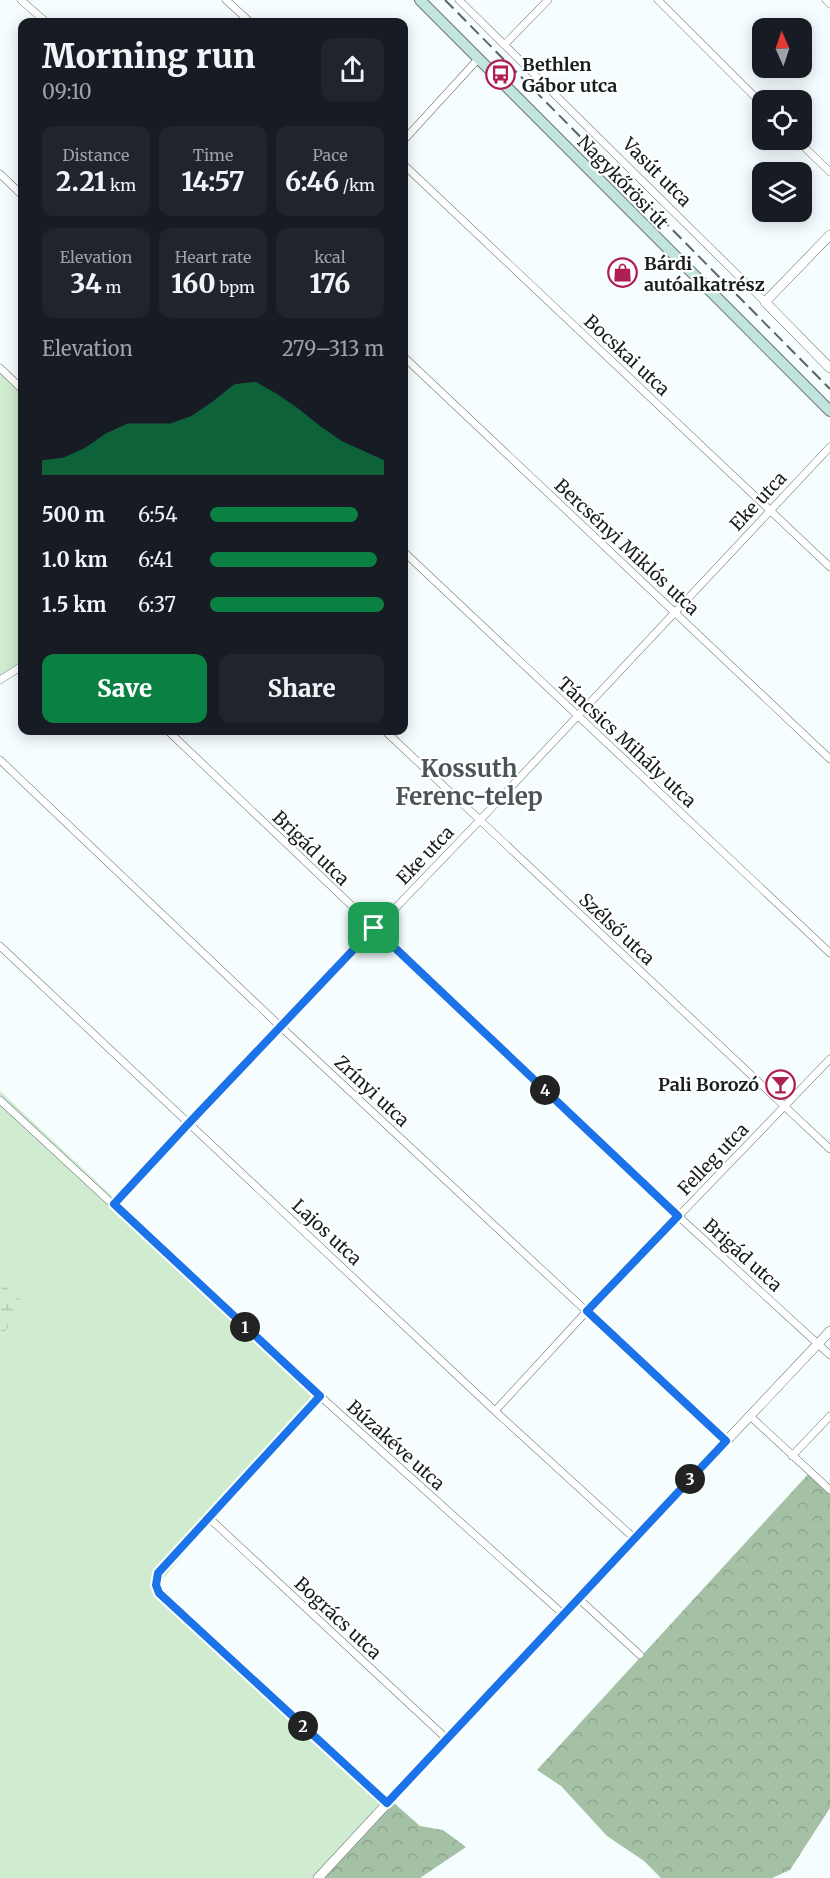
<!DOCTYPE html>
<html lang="en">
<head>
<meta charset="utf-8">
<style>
  body { margin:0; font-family:Merriweather,serif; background:#20242c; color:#f1f3f6; height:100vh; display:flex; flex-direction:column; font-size:22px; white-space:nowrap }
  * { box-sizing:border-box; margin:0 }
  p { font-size:20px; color:#9ea1a6 }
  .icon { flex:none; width:33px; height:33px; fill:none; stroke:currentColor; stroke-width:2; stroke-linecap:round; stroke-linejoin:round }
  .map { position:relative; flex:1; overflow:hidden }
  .details { position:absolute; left:18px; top:18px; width:390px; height:717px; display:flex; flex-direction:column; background:#171b24; border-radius:12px; box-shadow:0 3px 15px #0003 }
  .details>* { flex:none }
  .needle { width:39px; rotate:357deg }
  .controls { position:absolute; left:752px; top:18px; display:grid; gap:12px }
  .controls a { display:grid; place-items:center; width:60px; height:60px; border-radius:12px; background:#171b24; box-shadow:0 3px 15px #0003; font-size:30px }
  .pin { position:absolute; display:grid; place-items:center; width:51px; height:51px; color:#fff; margin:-26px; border-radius:12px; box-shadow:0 3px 9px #0006 }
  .km { position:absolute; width:30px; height:30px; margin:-15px; border-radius:50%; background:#222; color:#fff; font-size:16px; line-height:30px; text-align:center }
  .round { display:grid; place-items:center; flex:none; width:63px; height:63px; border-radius:12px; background:#20242c }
  .headline { display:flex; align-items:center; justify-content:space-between; height:102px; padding:0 24px }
  h1 { font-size:33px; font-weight:800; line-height:45px }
  .metrics { display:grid; grid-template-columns:repeat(3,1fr); gap:9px; height:102px; padding:6px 24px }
  .metrics div { display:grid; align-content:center; border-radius:12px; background:#20242c; text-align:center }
  .metrics b { font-size:26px; font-weight:800 }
  .metrics small { font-size:16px; font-weight:400 }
  .metrics p { font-size:16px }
  .chart { height:168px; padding:12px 24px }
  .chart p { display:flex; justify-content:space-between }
  .chart svg { width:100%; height:108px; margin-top:6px; fill:#0b8043; opacity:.7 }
  .action { display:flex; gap:12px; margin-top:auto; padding:12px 24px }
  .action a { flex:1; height:69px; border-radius:12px; background:#0b8043; color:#fff; font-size:24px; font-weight:800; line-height:69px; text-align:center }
  .action a+a { background:#20242c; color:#f1f3f6 }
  ul { padding:0 24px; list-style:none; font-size:20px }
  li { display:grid; grid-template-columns:96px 72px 1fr; align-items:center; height:45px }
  li i { height:15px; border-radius:8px; background:#0b8043 }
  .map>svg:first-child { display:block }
  .grass { fill:#d0ecd0 }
  .forest { fill:url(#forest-crowns) }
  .wetland { fill:url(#wetland-marsh) }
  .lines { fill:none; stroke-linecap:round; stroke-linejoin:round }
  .minor-casing { stroke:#6a7577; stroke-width:8 }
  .tertiary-casing { stroke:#6a7577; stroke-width:10 }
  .secondary-casing { stroke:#6a7577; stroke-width:12 }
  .minor { stroke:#fff; stroke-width:7 }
  .tertiary { stroke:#fff; stroke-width:9 }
  .secondary { stroke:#c1e4dd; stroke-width:10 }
  .rail { stroke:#5c6263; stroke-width:2; stroke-dasharray:12 6; stroke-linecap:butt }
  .route-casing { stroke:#fff; stroke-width:12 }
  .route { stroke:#1a73e8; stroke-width:8 }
  .labels { text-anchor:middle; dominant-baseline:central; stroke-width:4.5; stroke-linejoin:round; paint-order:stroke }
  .poi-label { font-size:18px; font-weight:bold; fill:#181d1e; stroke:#fff; text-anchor:start }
  .street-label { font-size:18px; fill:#181d1e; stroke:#fff }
  .district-label { font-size:24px; font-weight:bold; fill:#4b5557; stroke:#fff }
</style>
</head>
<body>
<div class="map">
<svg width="830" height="1878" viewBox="0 0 830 1878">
  <defs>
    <pattern id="forest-crowns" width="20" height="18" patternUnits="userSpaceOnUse" patternTransform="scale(1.5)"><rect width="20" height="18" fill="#a5c1a5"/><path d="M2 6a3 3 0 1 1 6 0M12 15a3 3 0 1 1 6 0" fill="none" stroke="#8da58e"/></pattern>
    <pattern id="wetland-marsh" width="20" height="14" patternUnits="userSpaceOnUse" patternTransform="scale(1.5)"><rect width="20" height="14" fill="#d0ecd0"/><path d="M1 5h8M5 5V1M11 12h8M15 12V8" fill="none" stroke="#b2cab2"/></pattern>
  </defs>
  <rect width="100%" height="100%" fill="#f5fdfe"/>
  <path class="grass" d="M0,364L22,384V671L0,684Z
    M0,1091L326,1397L200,1534L159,1584L162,1590L394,1803L316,1878H0Z"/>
  <path class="forest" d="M812,1470L830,1488V1808L790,1870L772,1878H661L644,1861L607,1836L561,1786L537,1770Z
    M394,1803L420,1826L443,1830L466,1847L420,1878H316Z"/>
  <path class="wetland" d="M0,1281L27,1306L0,1337Z"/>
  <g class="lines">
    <defs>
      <path id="minor" d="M21,0L46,22
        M226,0L250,22
        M459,0L765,302
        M658,0L762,104
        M826,0L830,4
        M504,45L548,0
        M404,140L479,58
        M797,140L830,172
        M404,165L830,567
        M0,174L22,195
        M404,357L830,759
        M0,368L22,389
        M404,552L830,953
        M0,680L22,666
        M167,730L678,1216L830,1355
        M384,730L830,1149
        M0,760L281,1027L726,1441
        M0,946L495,1411L634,1538
        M0,1100L320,1396L563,1614
        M114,1204L189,1123L480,820L830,447
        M320,1396L158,1573L156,1585L159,1593L387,1803
        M495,1411L587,1311L830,1059
        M750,1416L830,1490
        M792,1456L830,1416
        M209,1518L448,1740
        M578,1598L640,1655"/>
      <path id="tertiary" d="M830,235L765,302L830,368
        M318,1878L563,1614L830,1331"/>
      <path id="secondary" d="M420,0L830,411"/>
    </defs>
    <use href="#minor" class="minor-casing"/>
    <use href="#tertiary" class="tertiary-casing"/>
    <use href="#secondary" class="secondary-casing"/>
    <use href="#minor" class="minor"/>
    <use href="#tertiary" class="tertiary"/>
    <use href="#secondary" class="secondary"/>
    <path class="rail" d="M445,0L830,389"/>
  </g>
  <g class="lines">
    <defs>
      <path id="route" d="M374,928L678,1216L587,1311L726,1441L387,1803L159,1593L156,1585L158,1573L320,1396L114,1204L189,1123Z"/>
    </defs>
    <use href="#route" class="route-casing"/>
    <use href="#route" class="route"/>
  </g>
  <defs>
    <symbol id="bus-ring" viewBox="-11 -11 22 22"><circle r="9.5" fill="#fff" stroke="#af1f54" stroke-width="1.5"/><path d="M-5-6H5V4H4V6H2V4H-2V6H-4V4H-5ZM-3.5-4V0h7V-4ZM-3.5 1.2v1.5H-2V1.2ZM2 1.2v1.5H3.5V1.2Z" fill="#af1f54"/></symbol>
    <symbol id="shop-ring" viewBox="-11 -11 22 22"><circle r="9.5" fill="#fff" stroke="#af1f54" stroke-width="1.5"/><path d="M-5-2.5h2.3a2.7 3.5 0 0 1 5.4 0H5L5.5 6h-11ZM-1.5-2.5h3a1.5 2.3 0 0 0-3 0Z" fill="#af1f54"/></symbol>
    <symbol id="bar-ring" viewBox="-11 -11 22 22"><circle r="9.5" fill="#fff" stroke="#af1f54" stroke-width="1.5"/><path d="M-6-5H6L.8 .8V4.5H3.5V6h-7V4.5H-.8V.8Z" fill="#af1f54"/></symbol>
  </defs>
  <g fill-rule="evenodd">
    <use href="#bus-ring" x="484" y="58" width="33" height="33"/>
    <use href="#shop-ring" x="606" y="256" width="33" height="33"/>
    <use href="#bar-ring" x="764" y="1068" width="33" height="33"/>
  </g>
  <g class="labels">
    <g class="poi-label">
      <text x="522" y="64">Bethlen<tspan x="522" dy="21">Gábor utca</tspan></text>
      <text x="644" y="263">Bárdi<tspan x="644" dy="21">autóalkatrész</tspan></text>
      <text x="759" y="1084" text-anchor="end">Pali Borozó</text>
    </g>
    <g class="street-label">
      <text transform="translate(657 172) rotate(45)">Vasút utca</text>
      <text transform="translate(623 182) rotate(46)">Nagykőrösi út</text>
      <text transform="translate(627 355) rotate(43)">Bocskai utca</text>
      <text transform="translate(758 501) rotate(-47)">Eke utca</text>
      <text transform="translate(627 547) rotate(43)">Bercsényi Miklós utca</text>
      <text transform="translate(627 742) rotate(43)">Táncsics Mihály utca</text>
      <text transform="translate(311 848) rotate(44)">Brigád utca</text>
      <text transform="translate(425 855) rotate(-46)">Eke utca</text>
      <text transform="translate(617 929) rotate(43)">Szélső utca</text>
      <text transform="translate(372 1091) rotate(43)">Zrínyi utca</text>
      <text transform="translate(713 1159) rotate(-46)">Felleg utca</text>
      <text transform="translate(327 1232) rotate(43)">Lajos utca</text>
      <text transform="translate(743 1255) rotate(42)">Brigád utca</text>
      <text transform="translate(396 1445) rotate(42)">Búzakéve utca</text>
      <text transform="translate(338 1618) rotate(43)">Bogrács utca</text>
    </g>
    <g class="district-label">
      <text x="469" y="768">Kossuth<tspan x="469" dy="28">Ferenc-telep</tspan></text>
    </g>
  </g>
</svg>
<div class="controls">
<a><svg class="needle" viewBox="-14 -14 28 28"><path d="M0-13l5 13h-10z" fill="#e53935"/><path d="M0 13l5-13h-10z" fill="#9ea1a6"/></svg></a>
<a><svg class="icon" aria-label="locate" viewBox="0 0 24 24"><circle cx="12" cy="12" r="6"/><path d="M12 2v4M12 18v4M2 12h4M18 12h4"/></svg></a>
<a><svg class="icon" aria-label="layers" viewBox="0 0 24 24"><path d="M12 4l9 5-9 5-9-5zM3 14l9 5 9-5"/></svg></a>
</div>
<div class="pin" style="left:374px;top:928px;background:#1e9e55"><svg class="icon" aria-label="arrive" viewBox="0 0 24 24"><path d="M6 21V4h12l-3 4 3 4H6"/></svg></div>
<b class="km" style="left:245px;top:1327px">1</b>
<b class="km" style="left:303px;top:1726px">2</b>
<b class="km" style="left:690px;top:1479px">3</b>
<b class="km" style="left:545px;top:1090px">4</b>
<section class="details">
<div class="headline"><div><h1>Morning run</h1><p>09:10</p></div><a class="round"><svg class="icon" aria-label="share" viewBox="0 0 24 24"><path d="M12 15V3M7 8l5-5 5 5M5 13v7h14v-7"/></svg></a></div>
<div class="metrics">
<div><p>Distance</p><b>2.21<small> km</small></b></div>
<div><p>Time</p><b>14:57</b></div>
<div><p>Pace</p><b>6:46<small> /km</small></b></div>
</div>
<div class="metrics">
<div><p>Elevation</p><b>34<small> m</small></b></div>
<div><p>Heart rate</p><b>160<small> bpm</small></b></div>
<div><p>kcal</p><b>176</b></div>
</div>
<div class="chart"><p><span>Elevation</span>279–313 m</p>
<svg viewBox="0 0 160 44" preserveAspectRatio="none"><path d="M0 44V38L10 37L20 33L30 27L40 23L50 23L60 23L70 20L80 14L90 7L100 6L110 11L120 17L130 24L140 30L150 34L160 38V44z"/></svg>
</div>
<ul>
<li><b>500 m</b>6:54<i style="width:85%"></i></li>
<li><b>1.0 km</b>6:41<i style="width:96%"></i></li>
<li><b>1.5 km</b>6:37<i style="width:100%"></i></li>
</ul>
<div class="action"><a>Save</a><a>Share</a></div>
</section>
</div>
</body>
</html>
